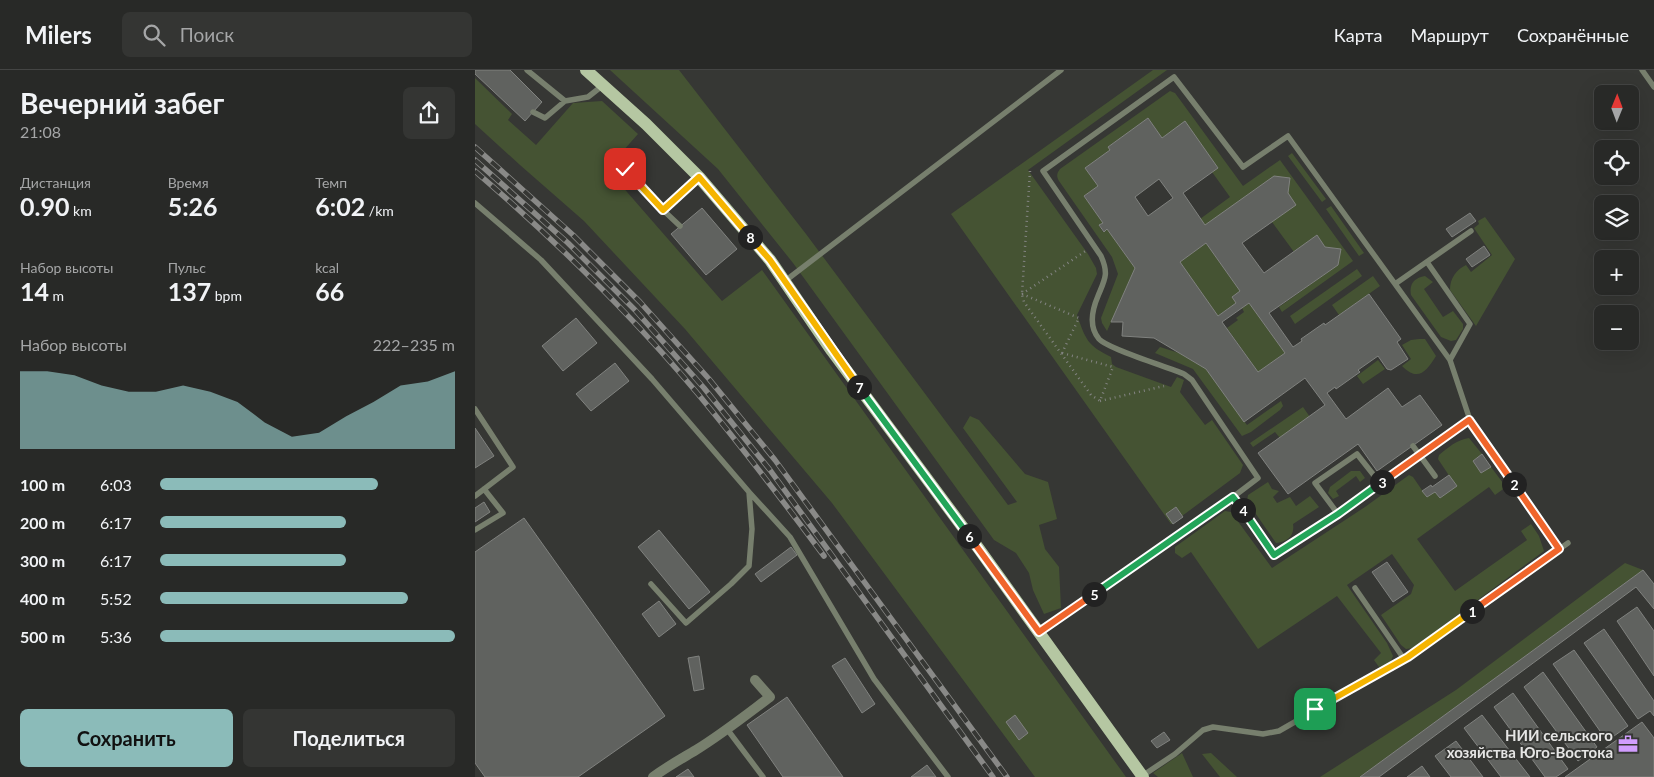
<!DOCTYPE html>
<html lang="ru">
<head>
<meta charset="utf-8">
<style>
  body { margin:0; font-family:Lato,sans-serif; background:#343533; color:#f1f3f6; height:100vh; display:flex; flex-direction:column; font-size:19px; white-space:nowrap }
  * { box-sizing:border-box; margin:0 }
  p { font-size:16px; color:#a5a6a7 }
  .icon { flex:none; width:28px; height:28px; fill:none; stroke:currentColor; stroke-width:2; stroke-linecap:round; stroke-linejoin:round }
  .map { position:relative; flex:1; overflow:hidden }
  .sheet { display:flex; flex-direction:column; background:#282927; width:475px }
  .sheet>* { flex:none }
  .needle { width:32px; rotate:1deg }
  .controls { position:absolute; left:1119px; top:15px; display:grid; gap:10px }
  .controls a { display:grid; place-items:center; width:45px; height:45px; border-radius:8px; background:#282927; box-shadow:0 5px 20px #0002,0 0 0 1px #444544; font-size:25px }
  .pin { position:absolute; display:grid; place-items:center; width:42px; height:42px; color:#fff; margin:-21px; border-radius:10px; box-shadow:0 2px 8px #0006 }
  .km { position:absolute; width:25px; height:25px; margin:-12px; border-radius:50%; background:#222; color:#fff; font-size:14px; line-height:25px; text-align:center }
  .round { display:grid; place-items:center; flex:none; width:52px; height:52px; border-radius:8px; background:#343533 }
  .overview { display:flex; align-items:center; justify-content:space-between; height:85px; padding:0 20px }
  h1 { font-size:28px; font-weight:700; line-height:38px }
  .stats { display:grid; grid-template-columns:repeat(3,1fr); gap:8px; height:85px; padding:5px 20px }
  .stats div { display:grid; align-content:center }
  .stats b { font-size:25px; font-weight:700 }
  .stats small { font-size:14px; font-weight:400 }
  .stats p { font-size:14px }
  .chart { height:140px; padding:10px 20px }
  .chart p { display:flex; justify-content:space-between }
  .chart svg { width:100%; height:90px; margin-top:5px; fill:#8bbbb9; opacity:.7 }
  .button { display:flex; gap:10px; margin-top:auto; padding:10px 20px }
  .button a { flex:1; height:58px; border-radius:8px; background:#8bbbb9; color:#111; font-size:20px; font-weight:700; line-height:58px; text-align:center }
  .button a+a { background:#343533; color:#f1f3f6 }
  ul { padding:0 20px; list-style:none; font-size:16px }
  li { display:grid; grid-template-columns:80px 60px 1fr; align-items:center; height:38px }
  li i { height:12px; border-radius:6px; background:#8bbbb9 }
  header { display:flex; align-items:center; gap:30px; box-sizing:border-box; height:70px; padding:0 25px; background:#282927; border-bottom:1px solid #444544 }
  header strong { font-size:24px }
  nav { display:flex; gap:28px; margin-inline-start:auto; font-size:18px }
  .search { width:350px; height:45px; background:#343533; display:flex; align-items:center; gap:12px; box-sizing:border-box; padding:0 18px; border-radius:8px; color:#a5a6a7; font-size:19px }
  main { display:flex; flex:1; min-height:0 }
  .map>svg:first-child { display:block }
  .green { fill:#455333 }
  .building { fill:#60625f; stroke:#80827f; fill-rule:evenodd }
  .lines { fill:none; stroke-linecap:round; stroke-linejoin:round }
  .path { stroke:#838482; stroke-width:2.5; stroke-dasharray:1 4; stroke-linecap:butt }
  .lane { stroke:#777f6d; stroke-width:5.5 }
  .street { stroke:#777f6d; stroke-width:10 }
  .primary { stroke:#b5c7a2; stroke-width:12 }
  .rail-casing { stroke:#898987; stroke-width:5.5 }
  .rail { stroke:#363734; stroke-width:4; stroke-dasharray:11; stroke-linecap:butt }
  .split-1-casing { stroke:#fff; stroke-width:10 }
  .split-2-casing { stroke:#fff; stroke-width:10 }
  .split-3-casing { stroke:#fff; stroke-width:10 }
  .split-4-casing { stroke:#fff; stroke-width:10 }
  .split-5-casing { stroke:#fff; stroke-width:10 }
  .split-6-casing { stroke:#fff; stroke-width:10 }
  .split-7-casing { stroke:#fff; stroke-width:10 }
  .split-8-casing { stroke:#fff; stroke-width:10 }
  .split-9-casing { stroke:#fff; stroke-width:10 }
  .split-1 { stroke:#f5b400; stroke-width:6 }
  .split-2 { stroke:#f0652b; stroke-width:6 }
  .split-3 { stroke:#f0652b; stroke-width:6 }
  .split-4 { stroke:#22a559; stroke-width:6 }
  .split-5 { stroke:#22a559; stroke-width:6 }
  .split-6 { stroke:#f0652b; stroke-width:6 }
  .split-7 { stroke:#22a559; stroke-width:6 }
  .split-8 { stroke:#f5b400; stroke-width:6 }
  .split-9 { stroke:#f5b400; stroke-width:6 }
  .labels { text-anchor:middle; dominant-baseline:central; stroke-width:4; stroke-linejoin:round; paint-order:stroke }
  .poi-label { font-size:15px; font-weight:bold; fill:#e6e6e5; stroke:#363734; text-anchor:end }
</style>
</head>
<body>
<header>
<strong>Milers</strong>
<div class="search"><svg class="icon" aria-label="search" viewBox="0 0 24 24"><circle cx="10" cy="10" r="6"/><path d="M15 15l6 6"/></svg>Поиск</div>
<nav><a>Карта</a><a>Маршрут</a><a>Сохранённые</a></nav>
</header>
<main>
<section class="sheet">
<div class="overview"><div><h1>Вечерний забег</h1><p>21:08</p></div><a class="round"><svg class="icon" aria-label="share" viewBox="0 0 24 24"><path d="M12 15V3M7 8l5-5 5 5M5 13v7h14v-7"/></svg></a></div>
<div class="stats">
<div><p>Дистанция</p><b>0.90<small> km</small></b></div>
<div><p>Время</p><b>5:26</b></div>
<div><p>Темп</p><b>6:02<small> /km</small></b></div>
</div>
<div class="stats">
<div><p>Набор высоты</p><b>14<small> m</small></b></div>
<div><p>Пульс</p><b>137<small> bpm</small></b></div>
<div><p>kcal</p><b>66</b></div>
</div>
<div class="chart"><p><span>Набор высоты</span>222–235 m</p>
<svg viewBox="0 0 160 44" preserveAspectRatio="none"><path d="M0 44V6L10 6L20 8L30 13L40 16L50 16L60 13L70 16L80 21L90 31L100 38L110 36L120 28L130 21L140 13L150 11L160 6V44z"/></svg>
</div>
<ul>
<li><b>100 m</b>6:03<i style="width:74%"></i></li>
<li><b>200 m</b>6:17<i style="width:63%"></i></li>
<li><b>300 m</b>6:17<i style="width:63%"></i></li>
<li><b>400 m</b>5:52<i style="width:84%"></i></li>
<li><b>500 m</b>5:36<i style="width:100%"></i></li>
</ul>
<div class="button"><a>Сохранить</a><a>Поделиться</a></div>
</section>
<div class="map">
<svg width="1179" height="707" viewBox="0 0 1179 707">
  <rect width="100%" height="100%" fill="#363734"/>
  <path class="green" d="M135,0H204L331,164L533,435L542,432L488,358L495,346L504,350L550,404L573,412L582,449L564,455L570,479L584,497L586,538L569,544L558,520L554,503L541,483L519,470L318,193L243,99Z
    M678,0H692L553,100L613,184L621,198L622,204L602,245C611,270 612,275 636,287L637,294L641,297L696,317L702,307L709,310L705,322L730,355L737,350L768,395L765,403L707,446L701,437L691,444L698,453L696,454L476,144Z
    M0,8L37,44L33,50L61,75L98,33L127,31L163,64L132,99L247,231L287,200L651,707H560L357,433L210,259L109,151L45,95L0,54Z
    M695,21L700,23L768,116L805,90L878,191L807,242L804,237L863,195L865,179L850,177L842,165L819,182L797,152L730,155L725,149L755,127L737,102L743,98L710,52L687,68L673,48L633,77L635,80L610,98L623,116L609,126L628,153L624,156L628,162L632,159L660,198L632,261L627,253L626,248L643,204L637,187L584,111C581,106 582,103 585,99Z
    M817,83L851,129L847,132L813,86Z
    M856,136L889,183L884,186L851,139Z
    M1010,147L1040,189L1001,256L975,220C975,208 981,200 991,195L996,202L1017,185L999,158L1004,154L1003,151Z
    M731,173L765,221L757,227L761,233L743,246L705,192Z
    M882,199L887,206L820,254L815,246Z
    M898,206L905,216L864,245L857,235Z
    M950,206L958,212L949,219L968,247L978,241L988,254V259L981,270L976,271L966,267L936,225C934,214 939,208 950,206Z
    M774,233L810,283L783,302L752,258L763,250L761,248L769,242L767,238Z
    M944,269H950L961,286C951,302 943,312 927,296L936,289L927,275L936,270Z
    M685,277L704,283L731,299L772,355L806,331L808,336L805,340L776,362L767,366L718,299L680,283Z
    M903,290L910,299L888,314L882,306Z
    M828,337L835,347L805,368L800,362L778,377L775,373Z
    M994,368L1007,384L998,391L1006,403L1016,397L1031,417L1020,425L1014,417L942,469L980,521L1052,470L1046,461L1056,454L1064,466L1069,481L938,578L931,579L926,575L906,545L936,524L939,515L917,484L872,515L912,573L918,586L915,593L904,597L899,590L906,583L862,526L783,579L716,482L707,488L700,483V477L750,441L756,442L759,446L797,498L890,437L934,405L938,407L951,426L960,422L965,428L981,416L963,389L964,385C974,377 981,370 994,368Z
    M876,401H885L890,408L885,412L881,406L861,421L864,426L858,429L853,423L855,417Z
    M793,412L797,419L804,421L798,427L802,433L815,427L821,436L835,426L844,437L818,454C820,466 812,472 801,473L772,431L773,425Z
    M1150,493L1168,500L885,707H845L981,620Z
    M707,683L718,707H683L678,703Z
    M736,683L762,707H745L727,684Z"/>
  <path class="building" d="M0,0H35L67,32L50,51L0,4Z
    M673,48L687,68L710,51L743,98L708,123L730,155L799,106L815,108L813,123L821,135L767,173L789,203L842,165L850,177L866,179L863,195L794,243L818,277L827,271L826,269L849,253L850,255L894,224L926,269L922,272L933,289L916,300L912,299L903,286L883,300L885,302L861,319L860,317L852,323L871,349L913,318L927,337L945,325L967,355L902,401L883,374L813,424L783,383L850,335L830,308L769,352L731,299L679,268L647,266L648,252H636L660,198L632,159L629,162L624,155L628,153L609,126L623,116L610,98L635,80L633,77ZM684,109L698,128L673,146L660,127ZM731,173L765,221L757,227L761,233L743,246L705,192ZM774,233L810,283L783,302L747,252Z
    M227,138L262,179L231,205L196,164Z
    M995,143L1001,151L977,167L971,159Z
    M1009,176L1015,185L997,197L991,189Z
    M101,248L122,273L88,301L67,276Z
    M140,293L154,311L116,341L101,324Z
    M0,358L19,386L0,398Z
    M1007,384L1016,397L1006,403L998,391Z
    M974,405L982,416L965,428L960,422L952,427L947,421L956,415L957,417Z
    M9,432L15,442L0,452V438Z
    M701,437L708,447L698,454L691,444Z
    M49,448L190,646L103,707H10L0,693V482Z
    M184,460L235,522L214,539L163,477Z
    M316,477L322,485L286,512L280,504Z
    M912,492L933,522L918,532L897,502Z
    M1168,500L1179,514V539L1161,517L904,707H885Z
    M184,531L201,554L184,567L167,544Z
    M1162,537L1179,561V606L1142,551Z
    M1129,559L1179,631V646L1175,641L1163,649L1109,573Z
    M1099,580L1153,656L1132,671L1078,594Z
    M224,586L229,619L219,621L213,588Z
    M370,588L400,634L387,643L357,596Z
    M1068,602L1122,677L1103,691L1049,617Z
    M1038,623L1093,699L1081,707H1070L1019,637Z
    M312,627L368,707H308L272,655Z
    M540,645L553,663L544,670L531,652Z
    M1007,645L1055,707H1026L989,658Z
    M1167,652L1179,668V707H1090Z
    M689,662L695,670L682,678L676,671Z
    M981,671L1008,707H976L960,686Z
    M452,695L461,707H436Z
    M947,696L955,707H932Z
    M213,699L219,707H201Z"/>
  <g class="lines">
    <path class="path" d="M555,101L547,224L549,232L616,325L625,331L638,297L587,283
      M547,224L604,248L587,283
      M547,224L612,180
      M625,331L689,316"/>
    <path class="lane" d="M52,0L90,31L113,27L127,16
      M1167,0L1179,17
      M58,42L70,48L90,31
      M150,99L188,140L224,107
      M0,133L66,190L177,309L274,422L315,467L399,609L473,707
      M188,140L205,156
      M952,192L995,254L975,290
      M310,211L586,0
      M920,214L996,161
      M0,339L38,397L0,426
      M995,350L1084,479
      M938,376L960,406
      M863,444L840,413L882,384L905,413
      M0,460L28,443L9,419
      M176,514L211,553L256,514L274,496L277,459L274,422
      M880,518L929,589
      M564,562L758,427L799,485L863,444L995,350L975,290L813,66L768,97L699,7L568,101L626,186C634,204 630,209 623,226C617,240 613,256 624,269C633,279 693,297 709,304L717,310L783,408L758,427
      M252,659L288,707
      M667,706L700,684L728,660L738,657L788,664L804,661L933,587L1093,473"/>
    <path class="street" d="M178,707C193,696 206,689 221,680C247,664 271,645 295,627L280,610"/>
    <path class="primary" d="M111,0L171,54L224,107L295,190L357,281L504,479L668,707"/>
    <defs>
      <path id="rail" d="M0,77L98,165L165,232L234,309L300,390L532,707
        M0,90L93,173L160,240L229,318L295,400L518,707
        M0,101C80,170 156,244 223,324C267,377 308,431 349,486"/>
    </defs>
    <use href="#rail" class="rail-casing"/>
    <use href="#rail" class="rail"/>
  </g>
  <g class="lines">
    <defs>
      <path id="split-1" d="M840,639L933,587L997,541"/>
      <path id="split-2" d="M997,541L1084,479L1039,414"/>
      <path id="split-3" d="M907,412L994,350L1039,414"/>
      <path id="split-4" d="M768,440L799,485L863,444L907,412"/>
      <path id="split-5" d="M619,524L758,427L768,440"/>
      <path id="split-6" d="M494,466L564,562L619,524"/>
      <path id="split-7" d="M384,317L494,466"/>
      <path id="split-8" d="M275,167L295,190L384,317"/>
      <path id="split-9" d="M150,99L188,140L224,107L275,167"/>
    </defs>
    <use href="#split-1" class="split-1-casing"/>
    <use href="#split-2" class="split-2-casing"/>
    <use href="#split-3" class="split-3-casing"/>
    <use href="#split-4" class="split-4-casing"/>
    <use href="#split-5" class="split-5-casing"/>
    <use href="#split-6" class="split-6-casing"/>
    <use href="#split-7" class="split-7-casing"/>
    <use href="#split-8" class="split-8-casing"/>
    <use href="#split-9" class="split-9-casing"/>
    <use href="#split-1" class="split-1"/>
    <use href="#split-2" class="split-2"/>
    <use href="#split-3" class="split-3"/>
    <use href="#split-4" class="split-4"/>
    <use href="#split-5" class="split-5"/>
    <use href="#split-6" class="split-6"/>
    <use href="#split-7" class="split-7"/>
    <use href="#split-8" class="split-8"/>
    <use href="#split-9" class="split-9"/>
  </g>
  <defs>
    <symbol id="office-bare" viewBox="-9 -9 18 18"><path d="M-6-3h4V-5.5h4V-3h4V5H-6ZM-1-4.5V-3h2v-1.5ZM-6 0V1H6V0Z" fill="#d19dfe" stroke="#363734" stroke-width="2.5" paint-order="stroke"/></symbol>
  </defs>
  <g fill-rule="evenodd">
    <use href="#office-bare" x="1139" y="660" width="28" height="28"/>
  </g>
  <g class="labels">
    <g class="poi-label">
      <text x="1138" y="665">НИИ сельского<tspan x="1138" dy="17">хозяйства Юго-Востока</tspan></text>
    </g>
  </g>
</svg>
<div class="controls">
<a><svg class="needle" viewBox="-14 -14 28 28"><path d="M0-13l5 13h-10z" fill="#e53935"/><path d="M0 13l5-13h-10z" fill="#a5a6a7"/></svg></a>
<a><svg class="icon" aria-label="locate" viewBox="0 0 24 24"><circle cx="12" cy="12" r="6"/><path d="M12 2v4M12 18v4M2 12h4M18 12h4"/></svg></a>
<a><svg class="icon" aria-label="layers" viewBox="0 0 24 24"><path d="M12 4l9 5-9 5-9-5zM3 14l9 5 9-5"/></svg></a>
<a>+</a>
<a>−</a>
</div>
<div class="pin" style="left:840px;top:639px;background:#1e9e55"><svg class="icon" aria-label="arrive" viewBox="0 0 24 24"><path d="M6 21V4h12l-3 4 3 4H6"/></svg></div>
<div class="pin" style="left:150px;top:99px;background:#d93025"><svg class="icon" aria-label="check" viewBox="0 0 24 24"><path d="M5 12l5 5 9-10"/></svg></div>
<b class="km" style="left:997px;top:541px">1</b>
<b class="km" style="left:1039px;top:414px">2</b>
<b class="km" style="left:907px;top:412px">3</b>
<b class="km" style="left:768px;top:440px">4</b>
<b class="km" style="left:619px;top:524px">5</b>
<b class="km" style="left:494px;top:466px">6</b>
<b class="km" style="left:384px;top:317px">7</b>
<b class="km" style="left:275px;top:167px">8</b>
</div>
</main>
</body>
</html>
